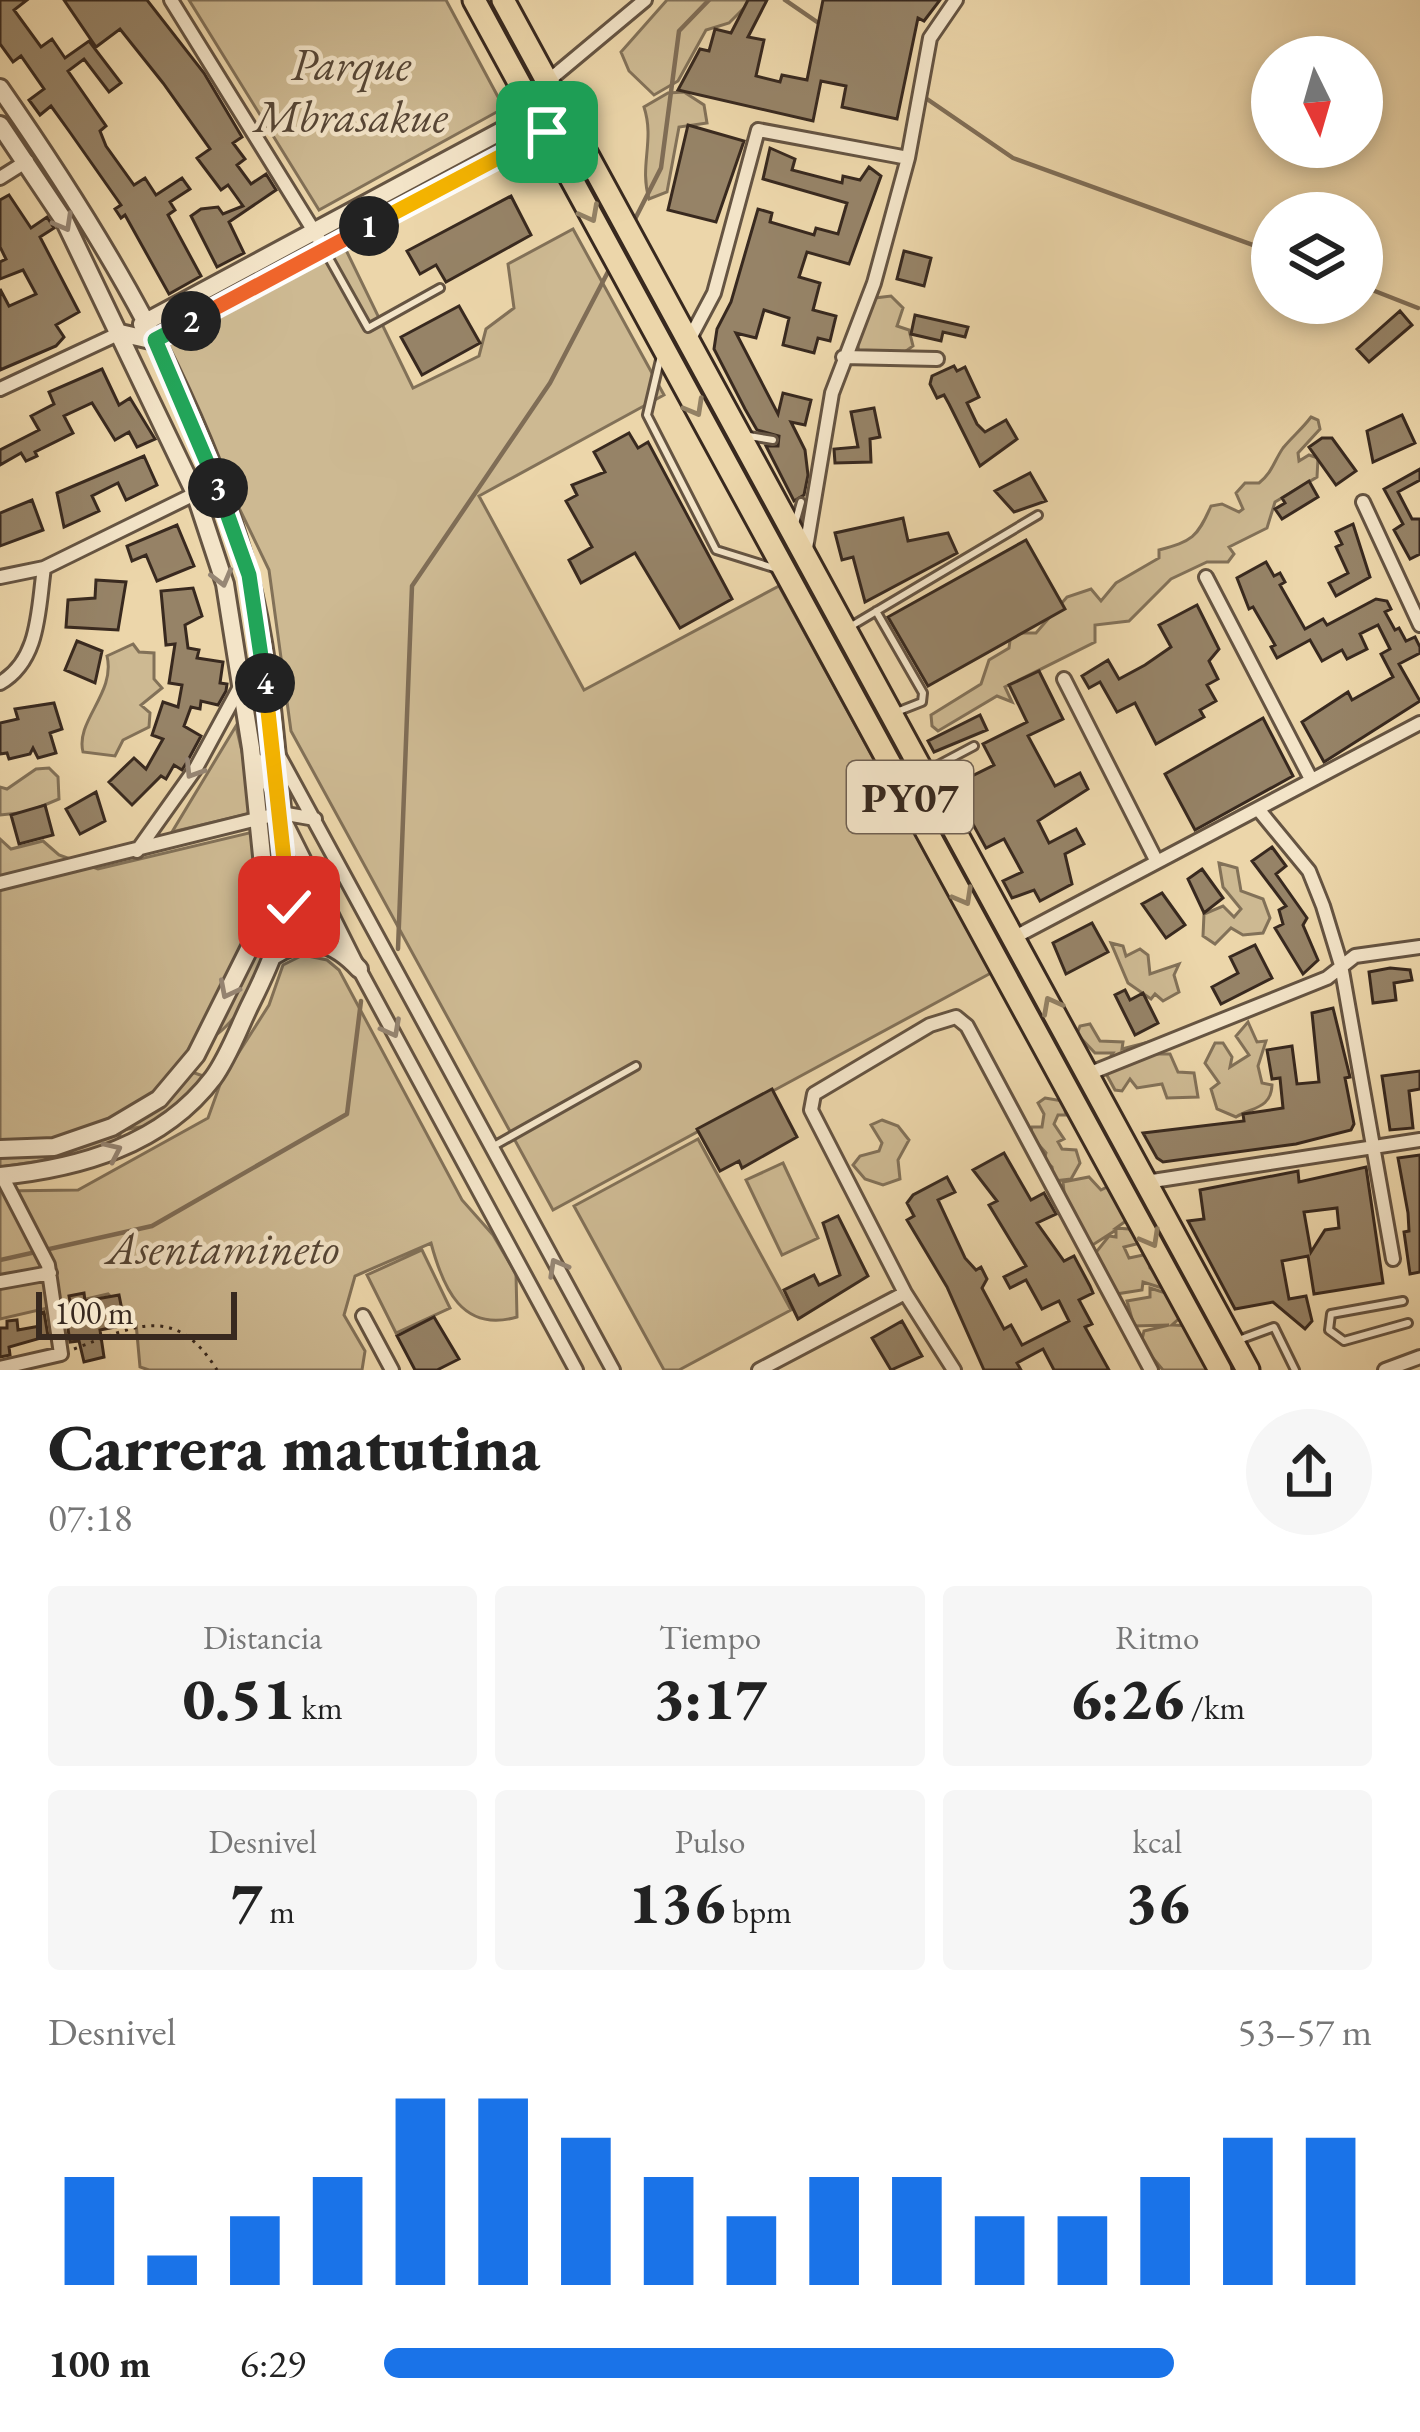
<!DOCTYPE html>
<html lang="es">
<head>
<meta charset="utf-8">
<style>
  body { margin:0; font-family:"EB Garamond",serif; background:#f6f6f6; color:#222; height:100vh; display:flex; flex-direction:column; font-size:45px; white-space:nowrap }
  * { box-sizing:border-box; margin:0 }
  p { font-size:39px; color:#767676 }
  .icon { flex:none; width:66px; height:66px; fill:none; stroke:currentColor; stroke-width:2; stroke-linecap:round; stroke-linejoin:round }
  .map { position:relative; height:1370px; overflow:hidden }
  .sheet { display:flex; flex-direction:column; background:#fff; flex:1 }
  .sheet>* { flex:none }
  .needle { width:78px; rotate:175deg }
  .fabs { position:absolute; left:1251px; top:36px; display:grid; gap:24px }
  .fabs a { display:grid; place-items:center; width:132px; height:132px; border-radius:50%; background:#fff; box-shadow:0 6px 18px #0003; font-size:60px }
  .scale { position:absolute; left:36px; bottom:30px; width:201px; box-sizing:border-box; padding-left:12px; border:6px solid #38291f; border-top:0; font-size:33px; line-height:42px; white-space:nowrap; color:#38291f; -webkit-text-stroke:9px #f3e4c8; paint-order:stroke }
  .pin { position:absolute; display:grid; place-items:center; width:102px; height:102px; color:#fff; margin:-51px; border-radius:24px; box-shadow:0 6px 18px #0006 }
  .km { position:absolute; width:60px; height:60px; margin:-30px; border-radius:50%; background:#222; color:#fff; font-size:33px; line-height:60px; text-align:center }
  .round { display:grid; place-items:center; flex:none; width:126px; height:126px; border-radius:63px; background:#f6f6f6 }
  .head { display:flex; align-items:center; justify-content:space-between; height:204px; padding:0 48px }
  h1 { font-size:66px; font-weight:800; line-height:90px }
  .metrics { display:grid; grid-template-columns:repeat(3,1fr); gap:18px; height:204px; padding:12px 48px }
  .metrics div { display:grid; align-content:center; border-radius:12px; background:#f6f6f6; text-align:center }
  .metrics b { font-size:60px; font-weight:800 }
  .metrics small { font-size:33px; font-weight:400 }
  .metrics p { font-size:33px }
  .chart { height:336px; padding:24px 48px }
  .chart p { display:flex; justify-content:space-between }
  .chart svg { width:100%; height:216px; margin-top:12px; stroke:#1a73e8; stroke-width:6 }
  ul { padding:0 48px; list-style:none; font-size:39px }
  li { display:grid; grid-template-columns:192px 144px 1fr; align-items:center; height:90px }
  li i { height:30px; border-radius:15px; background:#1a73e8 }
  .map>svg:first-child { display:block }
  .green { fill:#cdb992; stroke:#827158; stroke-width:3 }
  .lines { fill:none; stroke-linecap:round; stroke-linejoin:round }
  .stream { stroke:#7f6d56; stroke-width:4.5 }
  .building { fill:#968367; stroke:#38291f; stroke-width:3; fill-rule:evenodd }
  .service-casing { stroke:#655442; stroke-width:12 }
  .minor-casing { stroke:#655442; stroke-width:18 }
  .tertiary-casing { stroke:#655442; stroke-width:22 }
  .primary-casing { stroke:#38291f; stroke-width:27 }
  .path { stroke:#38291f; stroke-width:3; stroke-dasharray:3 6; stroke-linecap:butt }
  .service { stroke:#f3e4c8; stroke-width:6 }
  .minor { stroke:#f3e4c8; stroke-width:12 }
  .tertiary { stroke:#f3e4c8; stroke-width:16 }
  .primary { stroke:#ecd6aa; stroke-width:21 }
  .oneway { stroke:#928064 }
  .oneway2 { stroke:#968674 }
  .split-1-casing { stroke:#fff; stroke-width:24 }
  .split-2-casing { stroke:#fff; stroke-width:24 }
  .split-3-casing { stroke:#fff; stroke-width:24 }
  .split-4-casing { stroke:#fff; stroke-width:24 }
  .split-5-casing { stroke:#fff; stroke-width:24 }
  .split-1 { stroke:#f5b400; stroke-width:15 }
  .split-2 { stroke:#f0652b; stroke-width:15 }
  .split-3 { stroke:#22a559; stroke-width:15 }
  .split-4 { stroke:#22a559; stroke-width:15 }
  .split-5 { stroke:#f5b400; stroke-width:15 }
  .labels { text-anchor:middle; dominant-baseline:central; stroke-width:9; stroke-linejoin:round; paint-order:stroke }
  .shield { fill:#f3e4c8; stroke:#706152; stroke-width:3 }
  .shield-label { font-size:42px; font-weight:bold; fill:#38291f }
  .park-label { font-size:45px; font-style:italic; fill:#564636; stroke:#f3e4c8 }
</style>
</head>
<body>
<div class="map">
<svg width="1420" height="1370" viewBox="0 0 1420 1370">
  <rect width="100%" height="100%" fill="#ecd6aa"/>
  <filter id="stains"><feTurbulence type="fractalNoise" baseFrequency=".00167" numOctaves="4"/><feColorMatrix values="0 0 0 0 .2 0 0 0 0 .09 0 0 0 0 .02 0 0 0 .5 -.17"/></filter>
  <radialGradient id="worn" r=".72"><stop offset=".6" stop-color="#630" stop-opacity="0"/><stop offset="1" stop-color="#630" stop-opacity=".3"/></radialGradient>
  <path class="green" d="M189,0H446L504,108L319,210Z
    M667,0H752L729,23L706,30L678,81L654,95L629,71L621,52Z
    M684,92L704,105L707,123L679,127L667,192L649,199C639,165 655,141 644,107L668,93Z
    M573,229L664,395L479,496L584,690L779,586L991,973L553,1210L291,731L269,570L158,340L346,250L413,388L479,356L486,329L514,308L508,264Z
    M891,296L903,308L897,326L909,330L913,346L895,359L860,356L857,342L875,298Z
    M1311,417L1318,420L1320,429L1298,453L1299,461L1309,455L1318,458L1317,477L1275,502L1267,528L1229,547L1234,554L1228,562H1207L1171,579L1129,621L1095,625V642L1005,687L1012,702L997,696L938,731L932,726L931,715L981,684L989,660L1009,648L1011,633H1036L1067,597L1091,589L1101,601L1116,583L1159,558V550C1192,541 1197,538 1211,506L1222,504L1239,512L1243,509L1236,493L1245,483H1259C1272,473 1274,461 1283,448C1292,437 1302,429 1311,417Z
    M133,644L139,652L154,653V679L162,688L141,705L150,713L149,727L123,740L115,756L83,752C75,721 116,693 107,656Z
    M236,726L256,812L172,832Z
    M49,768L58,777L59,799L28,812L0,815V787L7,789L36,769Z
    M253,832L258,869L277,862C291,912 259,1003 216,1035L199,1033L186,1070L206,1077L209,1087L146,1126L122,1130L113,1150L0,1167V839L11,849L43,841L59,855L98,869Z
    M1219,863L1237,868L1241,891L1263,899L1270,918L1263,933L1243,935L1231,928L1215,944L1203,936L1204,914L1223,906L1234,917L1241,909L1223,887Z
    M1111,943L1123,946L1126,956L1140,949L1148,955L1150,974L1179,964L1174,975L1179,992L1163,1001L1155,994L1151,999L1128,983Z
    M303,955L327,960L339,970L462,1200L493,1235L516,1274L517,1317C462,1333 443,1288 431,1243L355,1276L344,1315L365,1351L362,1370H149L140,1367L136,1323L108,1294L0,1319V1191L78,1190L208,1118L222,1079L269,1005L283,965Z
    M1248,1022L1257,1042L1266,1041L1258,1066L1262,1083L1272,1085C1271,1109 1252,1107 1236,1117L1217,1109L1211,1089L1219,1083L1205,1063L1215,1043H1223L1232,1057L1230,1067L1249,1055L1236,1036Z
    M1090,1024L1100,1041L1123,1042L1122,1049L1153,1041L1162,1048L1159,1054H1170L1178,1072L1194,1073L1198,1097L1167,1098L1162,1084L1137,1088L1130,1079L1122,1091L1115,1090L1103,1068L1113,1053H1095L1077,1034L1080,1026Z
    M1045,1098L1063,1101L1066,1115H1058L1054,1124L1064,1139L1058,1142L1062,1149L1076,1150L1080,1163L1071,1179L1054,1181L1052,1167L1044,1160L1046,1153L1030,1135L1032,1127H1042L1044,1114L1038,1103Z
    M882,1120L898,1126L909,1140L898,1160L900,1179L883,1185L865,1179L853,1165L860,1156L879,1151L882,1143L871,1125Z
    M698,1139L791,1310L679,1370H664L574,1206Z
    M783,1163L818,1238L782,1255L746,1180Z
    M1089,1177L1101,1190L1109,1186L1130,1218L1116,1228L1129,1229L1140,1243L1124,1247L1129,1258L1148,1254L1150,1268L1163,1278L1162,1288L1143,1282L1142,1290L1116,1294L1093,1256L1109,1236L1116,1237V1230L1091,1246L1065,1202L1063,1182Z
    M422,1250L450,1308L396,1333L367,1275Z
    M1150,1288L1175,1296L1183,1315L1172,1325L1191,1326L1207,1370H1163L1141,1344L1144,1331L1169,1325L1134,1326L1127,1301L1150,1297Z"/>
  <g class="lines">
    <path class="stream" d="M785,0L820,24
      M927,99L1013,158L1272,252
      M634,221L661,168L679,31L709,0
      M1362,286L1418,308
      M398,949L412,586L550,383L610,268
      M0,1260L152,1226L347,1114L361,1001"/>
  </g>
  <path class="building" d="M0,0H27L14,10L41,47L52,39L65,58L89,41L121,83L109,92L84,59L68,71L106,126L100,131L106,146L134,185L145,178L156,195L182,178L190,189L170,202L175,210L168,215L201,276L169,294L125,215L121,218L115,209L121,205L69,131L51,106L40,115L29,100L44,89L21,56L13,62L0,44Z
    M64,0H147L204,73L242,137L233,143L245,159L237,165L251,184L266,174L276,190L229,222L244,253L217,267L191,216L201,209L218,207L223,214L243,206L228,185L221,190L197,158L210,149L163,83L120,29L96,47Z
    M748,0H767L748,37L764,40L756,76L780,82L782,75L807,80L823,0H940L924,21L918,18L897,119L842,107L846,86L821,81L813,121L678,90L700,49L709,51L715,29L731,33Z
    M688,125L744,141L716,222L668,210Z
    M770,148L795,159L792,170L842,183L843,176L860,180L869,167L881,176L849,264L807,252L799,277L820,283L813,310L836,316L830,341L818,338L814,353L783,345L789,318L764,310L756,338L736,333L778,414L783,393L811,400L805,425L791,422L805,450L808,475L804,495L794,501L766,446H778L779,436L757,430L745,409L714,349L717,329L731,302L758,209L772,213L770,222L814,235L816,228L838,234L847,203L763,179Z
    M9,195L31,228L47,217L54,228L40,237L79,312L56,325L64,337L56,346L0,370V289L9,306L36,294L23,270L0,279V262L6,259L0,247V200Z
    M511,196L531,235L446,282L436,265L420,274L407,251Z
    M904,251L931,258L924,286L897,279Z
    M459,306L480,343L422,375L401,337Z
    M1400,311L1412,325L1369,362L1357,349Z
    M915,315L968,327L965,337L943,332L941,341L911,334Z
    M954,366L957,371L965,367L979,397L967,403L977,424L985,432L1006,420L1017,439L980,466L949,404L944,395L937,398L930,384L932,376Z
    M102,369L119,405L130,398L155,439L137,447L129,432L115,440L92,403L64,416L73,433L35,452L37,456L26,461L21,453L0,465V450L39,430L31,416L54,404L49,392Z
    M874,408L880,437L870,439L871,462L835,463L834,449L858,447L851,412Z
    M1402,415L1415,443L1373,462L1367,431Z
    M629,433L638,448L648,442L732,599L680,628L635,553L581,583L569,560L592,547L566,501L577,495L572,485L605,472L594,452Z
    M1322,438H1332L1356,471L1336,485L1309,447Z
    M144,456L157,485L126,500L118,483L92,496L99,511L64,527L57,493Z
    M1420,469V480L1398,492L1412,519H1420V554L1410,559L1394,530L1403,524L1384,489Z
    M1030,473L1046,501L1014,512L995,491Z
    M1309,481L1318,497L1282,519L1275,509L1285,503L1282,498Z
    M32,500L43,530L0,546V513Z
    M903,518L908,541L948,533L957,553L865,602L853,557L842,560L835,533Z
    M1353,524L1370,577L1336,596L1329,583L1348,573L1336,547L1342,544L1336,532Z
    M177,525L194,566L157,581L146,555L132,561L127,546Z
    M1026,540L1065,609L928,686L888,617Z
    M1266,562L1274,576L1280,573L1285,582L1280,585L1305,629L1323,619L1327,625L1376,599L1387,601L1391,609L1385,612L1395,630L1399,628L1406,641L1415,637L1420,647V653L1399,664L1420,701L1324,762L1302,722L1348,692L1352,700L1393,677L1381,654L1390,649L1378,625L1360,634L1367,649L1347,659L1342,650L1322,661L1310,640L1277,658L1271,647L1275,645L1253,607L1249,609L1237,578Z
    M96,580L126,582L118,630L66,627L68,600L95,598Z
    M193,588L202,616L185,625L188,648L199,650L197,658L223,662L220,683L227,684L226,691L218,705L201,701L200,709L191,707L184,726L201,736L187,762L182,770L174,765L166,779L161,776L132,805L109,782L134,758L146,769L163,739L152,735L163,702L178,707L182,685L169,683L175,644L166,645L161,591Z
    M1197,605L1219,649L1209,661L1218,679L1207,685L1216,701L1200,710L1204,717L1156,744L1135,703L1117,712L1100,682L1089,688L1082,676L1108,660L1119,679L1145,665L1171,647L1159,625Z
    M77,641L102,651L95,683L65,670Z
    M1039,671L1063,719L1028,736L1055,786L1080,773L1088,789L1038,821L1049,843L1076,829L1084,844L1065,854L1072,884L1040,901L1034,890L1012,898L1003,881L1022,872L1004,839L986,848L952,786L994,765L983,744L1027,722L1009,685Z
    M54,703L62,729L50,733L56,753L38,758L33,748L30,754L9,759L7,753L0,754V723L18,719L15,709Z
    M980,715L987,730L934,752L928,741Z
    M1263,718L1293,776L1195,830L1165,774Z
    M96,792L105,821L80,834L66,809Z
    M45,805L53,835L19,844L11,815Z
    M1272,847L1286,866L1276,874L1307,918L1303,925L1318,960L1303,974L1275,928L1283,924L1279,910L1286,906L1252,861Z
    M1202,869L1223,898L1204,913L1188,879Z
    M1162,893L1185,925L1166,938L1142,904Z
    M1092,923L1108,952L1066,974L1053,943Z
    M1255,945L1272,978L1221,1004L1212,987L1238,973L1230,957Z
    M1390,968L1410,970L1412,980L1394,983L1396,1000L1373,1003L1369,972Z
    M1125,990L1130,1000L1143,993L1158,1023L1135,1035L1115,995Z
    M1333,1008L1350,1077L1345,1078L1354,1124L1351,1130L1296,1144L1163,1162L1157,1158L1143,1133L1244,1121L1243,1114L1283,1108L1280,1078L1272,1079L1267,1050L1292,1046L1297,1084L1319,1082L1312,1013Z
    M1420,1071V1089L1409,1091L1413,1128L1390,1130L1382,1076Z
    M772,1089L797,1137L742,1168L739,1161L720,1171L697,1129Z
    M1004,1153L1031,1200L1044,1193L1056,1214L1037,1223L1064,1261L1074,1256L1090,1286L1093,1293L1079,1300L1092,1324L1085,1327L1109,1370H1054L1043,1349L1017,1363L1021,1370H984L947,1287L907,1220L914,1216L907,1203L913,1195L947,1177L955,1192L938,1200L965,1258L976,1270L981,1267L987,1279L982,1288L1004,1329L1011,1325L1022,1345L1069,1321L1059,1301L1042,1309L1026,1280L1010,1288L1004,1277L1026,1266L989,1205L997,1201L973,1170Z
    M1420,1155V1272L1410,1274L1404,1232L1409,1231L1408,1213L1398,1158Z
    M1366,1167L1383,1283L1314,1294L1308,1256L1282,1261L1289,1299L1306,1296L1312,1321L1305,1329L1273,1302L1235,1309L1188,1221L1204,1219L1200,1190L1298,1171L1299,1182ZM1337,1208L1339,1228L1325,1230L1311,1252L1304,1212Z
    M838,1216L868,1276L798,1319L784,1290L814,1275L819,1285L840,1275L823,1223Z
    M84,1293L85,1301L119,1295L125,1325L100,1330L104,1357L84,1362L79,1341L70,1342L65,1309L71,1307L69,1296Z
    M44,1312L48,1336L9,1347L10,1355L0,1357V1328H7V1321L17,1320L18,1330L40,1326L38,1314Z
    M434,1317L459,1359L437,1370H415L397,1336Z
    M902,1321L922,1356L891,1370L872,1338Z"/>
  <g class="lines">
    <defs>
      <path id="service" d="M325,251L368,328L440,288
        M660,360L647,415L716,550L777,569
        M749,436L773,440
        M794,527L801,502
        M876,611L923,693L922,702L899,711
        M848,628L1038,515
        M927,771L974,746
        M492,1147L636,1066
        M1403,1301L1331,1314L1329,1330L1344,1341L1408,1323
        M1236,1341L1274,1327L1295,1370"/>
      <path id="minor" d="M171,0L325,249
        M548,81L645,0
        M0,178L27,161
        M688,342L714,293L758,130L908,158
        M843,357L937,359
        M0,389L120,333
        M1363,502L1420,625
        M805,554L832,393L874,283L908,158L930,38L956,0
        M0,577L44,568L217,483
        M1206,577L1311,779
        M1064,679L1156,860
        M0,683C40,660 38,609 44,568
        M278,754L613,1370
        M257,760L278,806
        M1258,809L1309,871L1323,906L1341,965L1393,1259
        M287,825L359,969L576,1370
        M137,851L196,768L241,685
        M0,883L281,813L315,819
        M1015,937L1420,723
        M1088,1074L1327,978L1355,956L1420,947
        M1146,1182L1420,1140
        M0,1282L50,1273
        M363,1316L392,1370
        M0,1368L61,1354L48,1265L2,1176
        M759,1370L905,1293
        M954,1370L905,1293L811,1110L814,1094L930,1025L956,1017L967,1026L1151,1370
        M1385,1370L1420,1357"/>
      <path id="tertiary" d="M0,88C103,236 200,397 248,573C274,668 276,773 289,871C289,921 273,959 251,1003C239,1027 229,1056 213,1078C162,1145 80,1168 0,1176
        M0,125L65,222L195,493L225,584L251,748L266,895L262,923L196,1055L159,1099L112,1127L54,1147L0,1149
        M142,324L559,100
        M120,333L155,341L569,119
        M275,955C309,934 333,941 359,969"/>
      <path id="primary" d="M474,0L1220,1370
        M503,0L1248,1370"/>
    </defs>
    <use href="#service" class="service-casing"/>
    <use href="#minor" class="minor-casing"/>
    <use href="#tertiary" class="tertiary-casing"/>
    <use href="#primary" class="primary-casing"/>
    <path class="path" d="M74,1349C137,1325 176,1304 217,1370"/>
    <use href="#service" class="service"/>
    <use href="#minor" class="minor"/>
    <use href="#tertiary" class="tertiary"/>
    <use href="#primary" class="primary"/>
  </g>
  <defs><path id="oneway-chevron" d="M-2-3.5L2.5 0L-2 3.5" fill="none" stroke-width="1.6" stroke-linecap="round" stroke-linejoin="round" transform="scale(3)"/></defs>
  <g class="oneway">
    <use href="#oneway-chevron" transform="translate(590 214) rotate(62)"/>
    <use href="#oneway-chevron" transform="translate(695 408) rotate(61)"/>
    <use href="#oneway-chevron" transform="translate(964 897) rotate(61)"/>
    <use href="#oneway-chevron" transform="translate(1051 1005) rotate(-118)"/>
    <use href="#oneway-chevron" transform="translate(1151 1239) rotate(61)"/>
  </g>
  <g class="oneway2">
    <use href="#oneway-chevron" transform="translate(64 223) rotate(61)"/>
    <use href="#oneway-chevron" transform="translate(222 578) rotate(75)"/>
    <use href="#oneway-chevron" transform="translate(193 770) rotate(122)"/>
    <use href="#oneway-chevron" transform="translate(228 990) rotate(117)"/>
    <use href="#oneway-chevron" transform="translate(392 1029) rotate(62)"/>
    <use href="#oneway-chevron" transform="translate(113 1151) rotate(-25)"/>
    <use href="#oneway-chevron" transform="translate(557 1267) rotate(-119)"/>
  </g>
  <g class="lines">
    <defs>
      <path id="split-1" d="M369,226L547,132"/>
      <path id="split-2" d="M191,321L369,226"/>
      <path id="split-3" d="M191,321L155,340L218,488"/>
      <path id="split-4" d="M218,488L249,575L265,683"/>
      <path id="split-5" d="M265,683L289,907"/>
    </defs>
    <use href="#split-1" class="split-1-casing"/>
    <use href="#split-2" class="split-2-casing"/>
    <use href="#split-3" class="split-3-casing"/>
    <use href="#split-4" class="split-4-casing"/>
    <use href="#split-5" class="split-5-casing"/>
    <use href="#split-1" class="split-1"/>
    <use href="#split-2" class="split-2"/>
    <use href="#split-3" class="split-3"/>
    <use href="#split-4" class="split-4"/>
    <use href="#split-5" class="split-5"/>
  </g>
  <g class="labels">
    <rect class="shield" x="847" y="761" width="126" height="72" rx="9"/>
    <g class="shield-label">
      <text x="910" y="797">PY07</text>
    </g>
    <g class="park-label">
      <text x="351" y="64">Parque<tspan x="351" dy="52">Mbrasakue</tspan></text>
      <text x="223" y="1248">Asentamineto</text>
    </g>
  </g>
  <rect width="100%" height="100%" filter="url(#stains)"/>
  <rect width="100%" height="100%" fill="url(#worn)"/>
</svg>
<div class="fabs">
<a><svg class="needle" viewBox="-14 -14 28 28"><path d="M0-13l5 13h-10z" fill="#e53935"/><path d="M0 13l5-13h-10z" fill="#767676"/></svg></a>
<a><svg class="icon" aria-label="layers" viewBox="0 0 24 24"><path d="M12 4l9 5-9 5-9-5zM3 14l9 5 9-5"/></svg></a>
</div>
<div class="scale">100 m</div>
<div class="pin" style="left:547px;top:132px;background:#1e9e55"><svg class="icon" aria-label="arrive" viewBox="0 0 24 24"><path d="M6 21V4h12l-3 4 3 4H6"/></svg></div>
<div class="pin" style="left:289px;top:907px;background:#d93025"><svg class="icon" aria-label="check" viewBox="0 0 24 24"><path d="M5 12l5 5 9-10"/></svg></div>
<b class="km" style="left:369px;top:226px">1</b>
<b class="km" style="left:191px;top:321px">2</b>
<b class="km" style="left:218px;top:488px">3</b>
<b class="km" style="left:265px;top:683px">4</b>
</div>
<section class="sheet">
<div class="head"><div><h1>Carrera matutina</h1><p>07:18</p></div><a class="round"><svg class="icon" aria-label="share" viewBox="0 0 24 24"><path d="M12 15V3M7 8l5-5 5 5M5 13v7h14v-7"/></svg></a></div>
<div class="metrics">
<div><p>Distancia</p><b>0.51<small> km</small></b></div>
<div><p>Tiempo</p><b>3:17</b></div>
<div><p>Ritmo</p><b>6:26<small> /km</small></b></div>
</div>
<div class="metrics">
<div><p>Desnivel</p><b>7<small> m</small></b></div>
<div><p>Pulso</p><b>136<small> bpm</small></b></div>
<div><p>kcal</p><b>36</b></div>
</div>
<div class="chart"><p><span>Desnivel</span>53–57 m</p>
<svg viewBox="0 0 160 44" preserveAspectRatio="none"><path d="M5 44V22M15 44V38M25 44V30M35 44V22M45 44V6M55 44V6M65 44V14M75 44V22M85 44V30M95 44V22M105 44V22M115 44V30M125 44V30M135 44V22M145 44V14M155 44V14"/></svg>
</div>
<ul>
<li><b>100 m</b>6:29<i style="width:80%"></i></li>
</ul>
</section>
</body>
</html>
